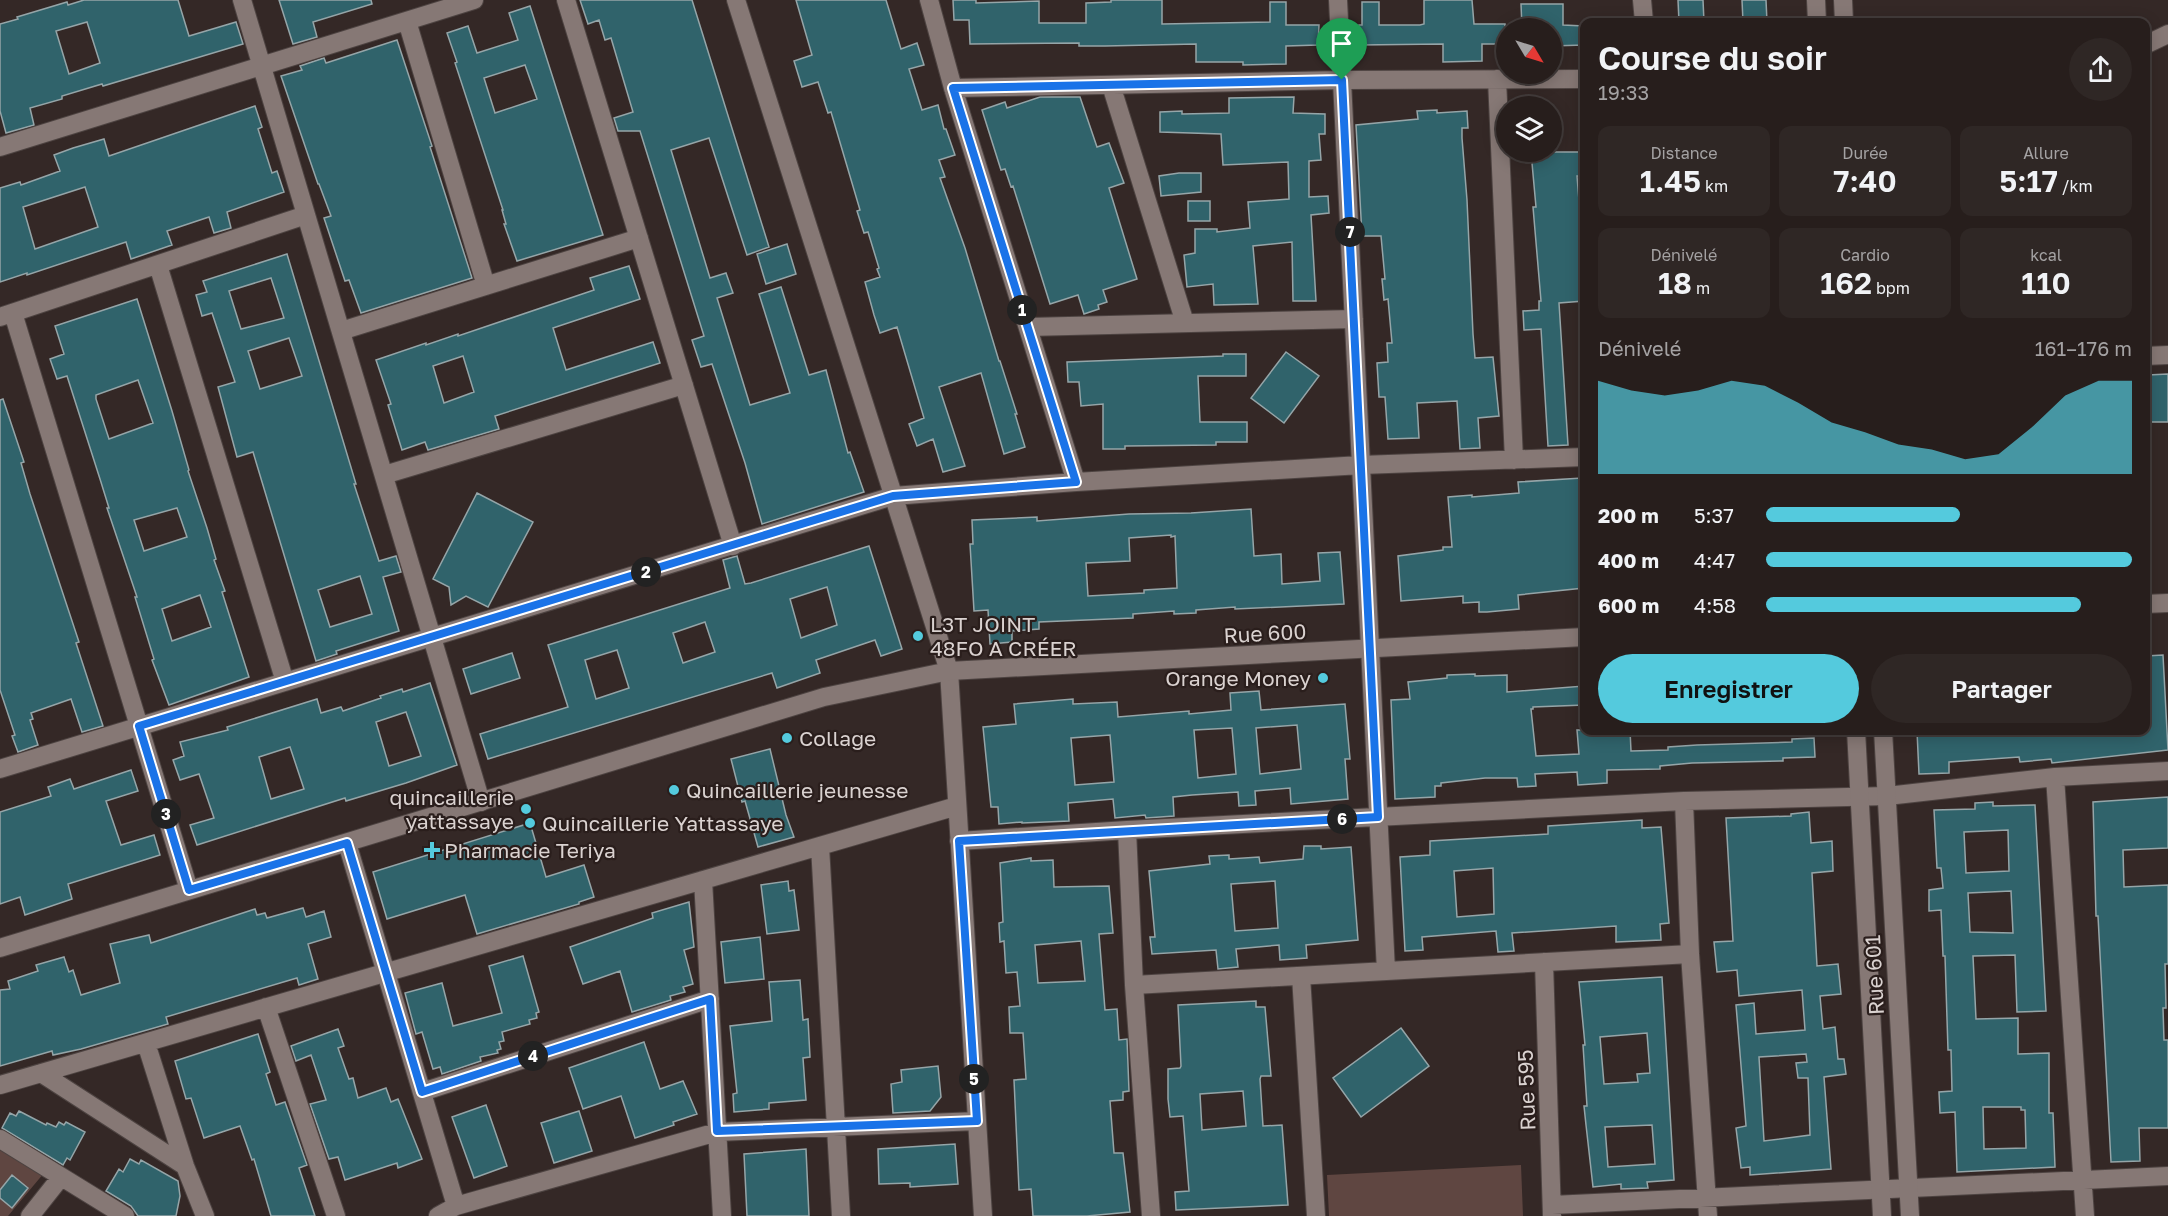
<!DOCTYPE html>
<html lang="fr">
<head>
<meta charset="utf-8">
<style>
  body { margin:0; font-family:"Golos Text",sans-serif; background:#2f2725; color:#f1f3f6; height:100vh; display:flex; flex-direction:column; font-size:22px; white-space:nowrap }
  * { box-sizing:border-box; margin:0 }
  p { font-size:20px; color:#a4a2a3 }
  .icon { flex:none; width:33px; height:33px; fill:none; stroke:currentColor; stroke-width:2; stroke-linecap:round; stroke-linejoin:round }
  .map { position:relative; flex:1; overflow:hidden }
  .drawer { position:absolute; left:1580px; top:18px; width:570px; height:717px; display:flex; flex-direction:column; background:#271e1c; border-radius:12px; box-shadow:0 3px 15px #0003,0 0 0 2px #433c3b }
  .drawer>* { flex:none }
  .needle { width:39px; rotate:128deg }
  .buttons { position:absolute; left:1496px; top:18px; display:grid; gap:12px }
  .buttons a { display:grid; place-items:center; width:66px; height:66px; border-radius:50%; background:#271e1c; box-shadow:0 3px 15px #0003,0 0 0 2px #433c3b; font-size:30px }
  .pin { position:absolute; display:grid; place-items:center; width:51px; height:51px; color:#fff; margin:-62px -26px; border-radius:50% 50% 50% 0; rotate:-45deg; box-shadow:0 0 6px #0007 }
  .pin .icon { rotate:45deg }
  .km { position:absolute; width:30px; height:30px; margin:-15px; border-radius:50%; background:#222; color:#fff; font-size:16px; line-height:30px; text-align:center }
  .round { display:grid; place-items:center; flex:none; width:63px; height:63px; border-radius:32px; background:#2f2725 }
  .headline { display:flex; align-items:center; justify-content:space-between; height:102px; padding:0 18px }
  h1 { font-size:33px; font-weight:600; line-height:45px }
  .metrics { display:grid; grid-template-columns:repeat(3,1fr); gap:9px; height:102px; padding:6px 18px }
  .metrics div { display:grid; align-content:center; border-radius:12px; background:#2f2725; text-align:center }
  .metrics b { font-size:30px; font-weight:600 }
  .metrics small { font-size:16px; font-weight:400 }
  .metrics p { font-size:16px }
  .chart { height:168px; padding:12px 18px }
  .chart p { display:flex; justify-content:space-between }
  .chart svg { width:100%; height:108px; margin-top:6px; fill:#54cadd; opacity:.7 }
  .action { display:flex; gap:12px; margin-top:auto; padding:12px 18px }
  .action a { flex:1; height:69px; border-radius:36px; background:#54cadd; color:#111; font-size:24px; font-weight:600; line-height:69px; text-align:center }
  .action a+a { background:#2f2725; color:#f1f3f6 }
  ul { padding:0 18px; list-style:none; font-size:20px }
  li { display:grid; grid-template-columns:96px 72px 1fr; align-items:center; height:45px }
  li i { height:15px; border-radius:8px; background:#54cadd }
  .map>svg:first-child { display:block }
  .green { fill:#5f4641 }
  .building { fill:#30636b; stroke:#95a5a8; stroke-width:1.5; fill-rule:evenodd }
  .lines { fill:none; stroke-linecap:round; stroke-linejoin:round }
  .street-casing { stroke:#4d4341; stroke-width:20 }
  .secondary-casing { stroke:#4d4341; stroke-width:20 }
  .street { stroke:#867875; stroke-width:18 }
  .secondary { stroke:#867875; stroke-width:18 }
  .route-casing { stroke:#fff; stroke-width:12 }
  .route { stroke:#1a73e8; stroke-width:8 }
  .poi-dot { fill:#54cadd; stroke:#2a1e1c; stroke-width:2 }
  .labels { text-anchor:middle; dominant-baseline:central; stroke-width:4.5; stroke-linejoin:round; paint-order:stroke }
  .poi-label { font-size:21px; fill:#dad2d0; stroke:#2a1e1c; text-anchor:start }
  .street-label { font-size:21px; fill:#dad2d0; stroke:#2a1e1c }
</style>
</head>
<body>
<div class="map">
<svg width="2168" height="1216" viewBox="0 0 2168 1216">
  <rect width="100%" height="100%" fill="#342826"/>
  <path class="green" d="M0,1148L44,1173L8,1216H0Z
    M1521,1165L1523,1216H1329L1327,1175Z"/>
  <path class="building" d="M84,0H178L189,36L236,22L243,44L103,86L102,84L62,96V99L30,108L34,125L6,133L0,111V24L18,19L17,17L67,2L68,5ZM87,22L100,63L69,74L56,31Z
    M279,0H371L372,4L313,22L317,37L293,44Z
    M580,0H692L769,247L747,255L709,138L671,150L710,278L726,273L733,293L717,298L750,405L790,393L759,294L781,287L809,375L826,370L848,453L850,452L864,492L762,524L745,463L712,364L701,367L692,340L704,336L640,131H618L614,118L633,112L611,38L605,40L599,20L588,24Z
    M796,0H886L901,49L917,43L924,65L909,69L922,110L938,105L944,129H946L955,155L939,160L945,177L940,178L965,248L999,361H1000L1017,414H1015L1025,447L1004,454L981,373L939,387L965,466L943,472L933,439L917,446L909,424L924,418L897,327L880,333L874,315L865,282L880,277L877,269L879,268L868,232L864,233L857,211L860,210L831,112L828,113L818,82L802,87L794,61L812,55Z
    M953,0H976V3L1039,1V23H1086V3L1111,2V0H1162V24L1270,22V2H1286V25H1319L1318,45L1286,46V64L1243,65V62H1196V44L1105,46H1079V43L970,44L969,20H954Z
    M1424,0H1472L1474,24H1505V44H1482V61L1443,62V44L1359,45V25H1362V2H1379V25H1420L1424,24Z
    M1678,0H1703L1704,22H1679Z
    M1742,0H1766L1767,22H1743Z
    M1521,4H1563V25L1584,26V45L1551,46V28H1522Z
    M530,6L603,235L517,261L504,224H506L502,210H503L455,63L457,62L447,33L468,26L477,53L518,40L509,13ZM525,65L537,99L495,113L484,78Z
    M397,40L432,146L430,147L472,278L361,313L349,280L345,281L324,218L331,216L319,184H318L281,76L302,70L300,66L324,58L326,63Z
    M1040,97H1080L1097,147L1109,143L1124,183L1109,188L1137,279L1103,290L1107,302L1098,305L1099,309L1084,314L1078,295L1050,304L1013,186L1011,187L1005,169L1001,170L982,110L1005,102L1007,108Z
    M1294,97L1293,113L1325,114V134H1319L1321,160L1309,161V197L1328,196L1329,213L1311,215L1316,301H1293L1292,242L1253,246L1258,304L1214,305L1213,284L1187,287L1184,255L1195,253V229H1217V232L1250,228L1248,202L1289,199L1288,162L1223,165L1221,134L1160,132V112L1182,111V114L1229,113V98Z
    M255,106L262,127L258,129L272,173L277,171L284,192L227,212L231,228L214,233L209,217L167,231L172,245L131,259L126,242L27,275V273L0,282V188L20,182L21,185L60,171L54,155L73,148L104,139L109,156ZM85,187L98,227L35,249L23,207Z
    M1437,110V113L1467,111L1468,128H1462V138L1467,200L1473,334L1475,358L1493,357L1499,416L1478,418L1480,448L1460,449L1457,401L1417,403L1419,438L1388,439L1385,397H1379L1377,363L1388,362L1387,343H1392L1388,299L1384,300L1382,279H1385L1381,236H1362L1356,125L1418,119L1417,111Z
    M1531,152H1584V176H1577L1581,225H1584V301L1559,303L1568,445L1548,446L1541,329L1524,330L1523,311L1539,310V301H1541L1533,207H1536Z
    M1179,173H1201V192L1161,196L1159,176Z
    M1188,201H1210V221H1188Z
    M787,244L796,274L766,284L757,254Z
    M287,254L356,484H354L379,561L396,556L401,572L383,577L399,631L336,651L337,654L316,661L253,452L237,457L218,387L235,382L212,313L202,316L196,295L207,292L203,281ZM271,278L284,318L241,329L229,291ZM289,338L302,376L260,389L248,351ZM360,576L372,614L330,627L318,590Z
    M629,266L640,299L553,328L566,370L653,342L660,363L495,416L499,429L428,450L425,442L402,450L388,405L391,404L376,360L426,343V345L458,334V336L594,290L590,278ZM463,356L474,392L444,403L433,366Z
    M137,299L172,411L189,470L188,471L207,528L216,559L214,560L225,591L222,592L249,677L169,705L152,660L154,659L135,597H137L107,508H109L100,479L67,376L57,379L50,359L64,354L55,326ZM138,380L153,423L109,439L96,399V395ZM177,508L187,537L144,551L134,520ZM200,595L211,627L172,641L162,609Z
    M1286,352L1319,376L1284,423L1251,398Z
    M1223,354H1246V376H1198L1200,422H1247V442H1216V445L1125,446V449H1103V404L1081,406L1079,382H1068L1067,362L1223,356Z
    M2168,374V422H2149L2148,375Z
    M3,399L24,462L21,463L30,494L79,642L76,643L103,726L82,732L71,699L31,713L33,719L30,720L38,745L18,752L12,736L15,735L0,690V400Z
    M1582,478L1584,588L1518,595L1519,609L1487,612H1479V602L1463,603V596L1401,601L1398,556L1443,550V547H1452L1448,497L1472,495V497L1519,493L1518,482Z
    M477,493L533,522L488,607L466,596L451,605L449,587L433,579Z
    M1251,509L1254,556L1281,554L1282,584L1320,581L1318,553L1340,552L1344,604L1235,609V607L1196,610V613L1174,614V611L1133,614V618L1039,622V629L1012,631V642L990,644L988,610L974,611L970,544H973L972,520L1037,517V521L1129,514L1191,513ZM1171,535V537L1175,536L1177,588L1144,590V593L1088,596L1086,563L1130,561L1129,538Z
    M869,546L902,649L881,656L875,640L816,660L820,673L777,688L772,673L488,759L480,734L568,707L548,645L730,588L723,560L737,556L745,584L751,583ZM827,587L837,625L801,638L790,599ZM705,622L715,652L683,663L673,633ZM617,650L629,688L596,699L585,660Z
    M512,653L520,678L471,694L463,669Z
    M2163,655L2168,750L2052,763L2051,759L2020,762L2019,757L1949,762V773L1919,774L1917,731L2145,730V656Z
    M1475,674V676L1507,675V692L1584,686V705L1533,707V709H1531L1536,756L1579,754L1577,730H1630L1631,751L1668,750V747L1697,745L1792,742V739L1814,738L1815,757L1783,758V761L1692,763L1660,766V769L1607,770V783L1578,785L1577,772L1535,774L1536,786L1518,787L1517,778H1485L1441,783V786H1435V797L1395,799L1391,700L1410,699L1408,682L1447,678V675Z
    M430,683L457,765L406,783L346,801L345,798L197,845L190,825L214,818L199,774L180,780L173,760L184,756L180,742L228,730L227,727L317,699L321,713L341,707L343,711L381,698L380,696L402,689L403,692ZM406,712L421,756L389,766L376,722ZM290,747L304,789L271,799L259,757Z
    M1259,691L1261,710L1345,704L1350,759H1345L1348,799L1291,804L1290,788L1255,791L1256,805L1239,806L1238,792L1192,795L1173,797L1174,816L1146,818L1145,815L1115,818L1113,799L1068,803L1069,821L1022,823V822L999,824L998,807H991L983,727L1016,724L1014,704L1073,699V704L1117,702L1118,717L1189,711V714L1231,710L1230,693ZM1297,725L1301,769L1260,774L1256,728ZM1232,728L1236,774L1198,778L1194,730ZM1110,735L1114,782L1075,785L1071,738Z
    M770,749L786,815L794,837L758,847L745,801L742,802L731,759Z
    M131,770L138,791L106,801L121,845L154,835L160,855L68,884L72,899L25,915L20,897L0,904V812L51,796L48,787L70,779L74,789Z
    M2168,797V848L2123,850L2124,887L2168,885V964H2165L2166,1008H2163L2164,1040H2168V1128H2139L2140,1161L2111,1162L2098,916H2096L2093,802Z
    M1993,802V806L2035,805L2046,1011L2017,1012L2015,955L1973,956L1976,1019L2018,1018V1054L2049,1053V1113H2053L2055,1167L1957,1172L1955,1112L1940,1113L1939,1092L1952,1091L1951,1050H1948L1945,956H1943L1941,910L1929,911V890L1943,888L1941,868H1937L1934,810L1975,809V803ZM2008,830L2009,871L1966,873L1964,832ZM2011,891L2013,933L1970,932L1968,893ZM1983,1107H2021V1110H2025L2026,1148L1984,1149Z
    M1809,812L1811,843L1832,841L1833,871L1812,873L1817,966L1838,964L1841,994L1820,996L1823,1029L1835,1027L1838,1059H1844L1846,1074L1824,1077L1831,1169L1750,1175V1167L1741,1168L1736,1128L1746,1126L1736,1005L1754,1003L1756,1034L1805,1030L1802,990L1739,996L1737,970L1717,972L1714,942L1733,941L1726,818L1791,816V814ZM1806,1054L1807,1062L1796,1063L1798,1078H1808L1810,1135L1764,1141L1759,1057Z
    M1642,820V828L1661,827L1669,923L1660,924L1661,940L1616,942V926L1512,933L1514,951L1498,952L1496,931L1422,937L1423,950L1405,951L1400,857L1430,855V841L1548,834V826ZM1493,868L1494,914L1457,917L1454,871Z
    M530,823L546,877L584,865L594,897L579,902V904L477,934L465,895L387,919L373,872Z
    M1304,846H1321V849L1351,847L1358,940L1306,945L1307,958L1280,960L1279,945L1236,949L1238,967L1218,969L1216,950L1152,954L1150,937H1155L1149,871L1210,864L1209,856L1229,855V859L1259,857L1260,863L1303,859ZM1275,881L1278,928L1235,931L1231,884Z
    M1031,858V861L1053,860L1054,887L1109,886L1113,933L1099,934L1105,1010L1117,1009L1119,1040L1127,1039L1129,1091L1123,1092V1100L1110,1101L1114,1153H1123L1130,1212L1087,1216H1033L1031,1189L1019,1190L1014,1080L1026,1079L1023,1033H1010L1009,1007L1020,1006L1017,972L1006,973L1004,941L1000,942L999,923L1003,922L1000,863ZM1081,941L1085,981L1038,983L1035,945Z
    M788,881L789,891L794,890L799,930L767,934L761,885Z
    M689,902L694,947L684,950L693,984L683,987L685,992L670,996L671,1000L632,1012L620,971L583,984L570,947L653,918L652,913Z
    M303,908L306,917L324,911L331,937L308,944L318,979L299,985L297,978L166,1017L168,1024L81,1049L53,1055L52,1051L0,1066V990L10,989L8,981L38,971L36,965L64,957L69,972L73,970L81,995L120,983L110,944L149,935L151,943L255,909L257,915L265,913L267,918Z
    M760,937L764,979L725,983L721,942Z
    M523,956L539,1012L536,1013L537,1018L529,1020L530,1024L502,1032L504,1041L499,1042L501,1049L497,1050L498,1053L480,1057L481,1061L442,1074L440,1067L433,1069L422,1032L416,1034L405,993L442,983L453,1026L502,1013L489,966Z
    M1662,977L1674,1180L1647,1182L1648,1188L1621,1189V1184L1593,1187L1586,1125L1584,1106H1587L1583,1045H1585L1579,982ZM1647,1033L1650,1073L1637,1074L1638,1082L1604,1084L1600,1037ZM1652,1125L1655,1164L1608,1167L1605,1127Z
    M800,980L803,1020L808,1019L810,1057L803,1058L806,1100L769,1103V1109L734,1112L733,1094L737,1093L730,1026L772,1021L769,982Z
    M1256,1001V1007H1265L1271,1076H1261L1260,1079L1263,1126L1282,1125L1288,1205L1176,1210L1175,1192L1189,1191L1183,1116L1170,1117L1168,1099V1069L1180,1068L1181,1066L1178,1005ZM1243,1091L1246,1126L1202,1130L1200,1094Z
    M1401,1028L1429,1066L1361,1117L1333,1078Z
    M338,1029L344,1046L338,1048L349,1079L353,1078L358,1098L386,1088L391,1102L398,1099L422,1159L398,1168L397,1163L345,1180L338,1157L329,1159L310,1104L326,1100L311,1055L296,1061L291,1046Z
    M258,1034L270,1072L266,1074L276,1105L285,1102L307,1165L299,1168L315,1216H271L254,1159L252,1160L240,1126L204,1138L191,1098L186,1099L175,1061Z
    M644,1042L660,1089L683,1081L697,1114L673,1122L674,1125L635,1138L621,1096L583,1109L569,1068Z
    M938,1066L941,1097L930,1111L893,1113L891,1084L902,1082L901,1070Z
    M486,1105L507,1166L474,1178L452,1117Z
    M19,1111L46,1125L47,1123L56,1127L59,1122L64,1125L66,1122L85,1132L70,1160L67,1158L63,1165L2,1128L10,1113L16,1116Z
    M579,1111L592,1151L554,1163L541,1123Z
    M955,1144L958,1184L910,1187V1183L879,1184L878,1149Z
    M806,1149L809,1216H747L744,1154Z
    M130,1159L139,1164L141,1160L178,1181L180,1196L176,1216H138L131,1206L106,1191L119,1169L123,1172Z
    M12,1175L28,1188L12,1208L0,1198V1190Z"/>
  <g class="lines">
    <defs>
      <path id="street" d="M242,0L481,802
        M566,0L733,546
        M929,0L953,88L1076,482
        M1338,0L1386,971
        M1642,0L1644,22
        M407,21L486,286
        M2145,45L2168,34
        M1497,79L1514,460
        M1111,85L1185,323
        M953,88L1343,80L1584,79
        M0,147L474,0
        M158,265L285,682
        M13,313L189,890
        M0,317L306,215
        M1028,327L1354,319
        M341,331L639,238
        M2145,356L2168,355
        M384,475L684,385
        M949,671L983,1216
        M0,769L893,496L1076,482L1361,465L1584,457
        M2055,777L2085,1216
        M1684,801L1690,954L1708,1216
        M1127,830L1134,985L1151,1216
        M959,841L1127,830L1684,801L1887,796L2055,777L2168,771
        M347,843L456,1206
        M820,846L841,1216
        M703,880L722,1216
        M1544,962L1552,1216
        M1301,976L1316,1216
        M1134,985L1690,954
        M266,1007L336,1216
        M146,1043L185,1166L205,1216
        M41,1073L185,1166
        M0,1085L957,806
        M422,1092L710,999
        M0,1139L125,1216
        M1552,1205L2168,1176
        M30,1216L61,1177
        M438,1216L456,1206L717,1132L977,1121"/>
      <path id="secondary" d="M736,0L949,671
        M1816,0L1817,22
        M1843,0L1844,22
        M2145,604L2168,603
        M1856,730L1882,1216
        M1883,730L1910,1216
        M0,948L824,697L949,671L1584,637"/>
    </defs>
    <use href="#street" class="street-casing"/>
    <use href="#secondary" class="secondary-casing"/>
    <use href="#street" class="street"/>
    <use href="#secondary" class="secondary"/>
  </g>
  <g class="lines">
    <defs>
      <path id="route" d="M1342,80L1378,817L959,841L977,1121L717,1131L710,999L422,1092L347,843L189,890L139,726L893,496L1076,482L953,88Z"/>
    </defs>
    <use href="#route" class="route-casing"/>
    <use href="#route" class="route"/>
  </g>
  <g class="poi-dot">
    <circle cx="918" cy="636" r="6"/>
    <circle cx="1323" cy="678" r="6"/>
    <circle cx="787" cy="738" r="6"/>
    <circle cx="674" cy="790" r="6"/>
    <circle cx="526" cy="809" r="6"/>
    <circle cx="530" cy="823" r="6"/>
    <path d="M429 841h6v6h6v6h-6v6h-6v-6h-6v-6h6z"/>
  </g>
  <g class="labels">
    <g class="poi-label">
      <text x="930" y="624">L3T JOINT<tspan x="930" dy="24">48FO A CRÉER</tspan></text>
      <text x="1311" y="678" text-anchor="end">Orange Money</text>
      <text x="799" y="738">Collage</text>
      <text x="686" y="790">Quincaillerie jeunesse</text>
      <text x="514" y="797" text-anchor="end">quincaillerie<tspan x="514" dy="24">yattassaye</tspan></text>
      <text x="542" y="823">Quincaillerie Yattassaye</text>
      <text x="444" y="850">Pharmacie Teriya</text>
    </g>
    <g class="street-label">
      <text transform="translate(1265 633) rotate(-3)">Rue 600</text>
      <text transform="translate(1874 975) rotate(-93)">Rue 601</text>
      <text transform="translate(1526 1090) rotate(-92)">Rue 595</text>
    </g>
  </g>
</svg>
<div class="buttons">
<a><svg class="needle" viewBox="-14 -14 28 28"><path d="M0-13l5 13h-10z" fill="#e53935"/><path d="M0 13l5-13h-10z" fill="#a4a2a3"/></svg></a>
<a><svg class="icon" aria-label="layers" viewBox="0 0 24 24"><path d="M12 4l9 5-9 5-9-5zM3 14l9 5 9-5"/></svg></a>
</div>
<div class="pin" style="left:1342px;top:80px;background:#1e9e55"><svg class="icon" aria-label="arrive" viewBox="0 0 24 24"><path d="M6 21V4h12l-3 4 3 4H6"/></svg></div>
<b class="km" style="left:1022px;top:310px">1</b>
<b class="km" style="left:646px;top:572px">2</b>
<b class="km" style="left:166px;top:814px">3</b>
<b class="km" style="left:533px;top:1056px">4</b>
<b class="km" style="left:974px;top:1079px">5</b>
<b class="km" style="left:1342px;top:819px">6</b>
<b class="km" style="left:1350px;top:232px">7</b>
<section class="drawer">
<div class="headline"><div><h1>Course du soir</h1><p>19:33</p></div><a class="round"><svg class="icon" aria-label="share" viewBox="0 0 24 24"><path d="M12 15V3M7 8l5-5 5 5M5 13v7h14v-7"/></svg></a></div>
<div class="metrics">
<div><p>Distance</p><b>1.45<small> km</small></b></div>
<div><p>Durée</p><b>7:40</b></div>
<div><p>Allure</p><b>5:17<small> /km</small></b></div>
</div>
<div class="metrics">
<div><p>Dénivelé</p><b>18<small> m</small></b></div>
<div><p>Cardio</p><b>162<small> bpm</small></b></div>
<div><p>kcal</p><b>110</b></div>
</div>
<div class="chart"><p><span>Dénivelé</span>161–176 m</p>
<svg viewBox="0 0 160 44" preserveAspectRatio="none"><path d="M0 44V6L10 10L20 12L30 10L40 6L50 8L60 15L70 23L80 27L90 32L100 34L110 38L120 36L130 25L140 12L150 6L160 6V44z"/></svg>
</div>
<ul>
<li><b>200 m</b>5:37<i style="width:53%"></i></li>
<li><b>400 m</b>4:47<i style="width:100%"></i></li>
<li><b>600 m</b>4:58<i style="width:86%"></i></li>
</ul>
<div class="action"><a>Enregistrer</a><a>Partager</a></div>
</section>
</div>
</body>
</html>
